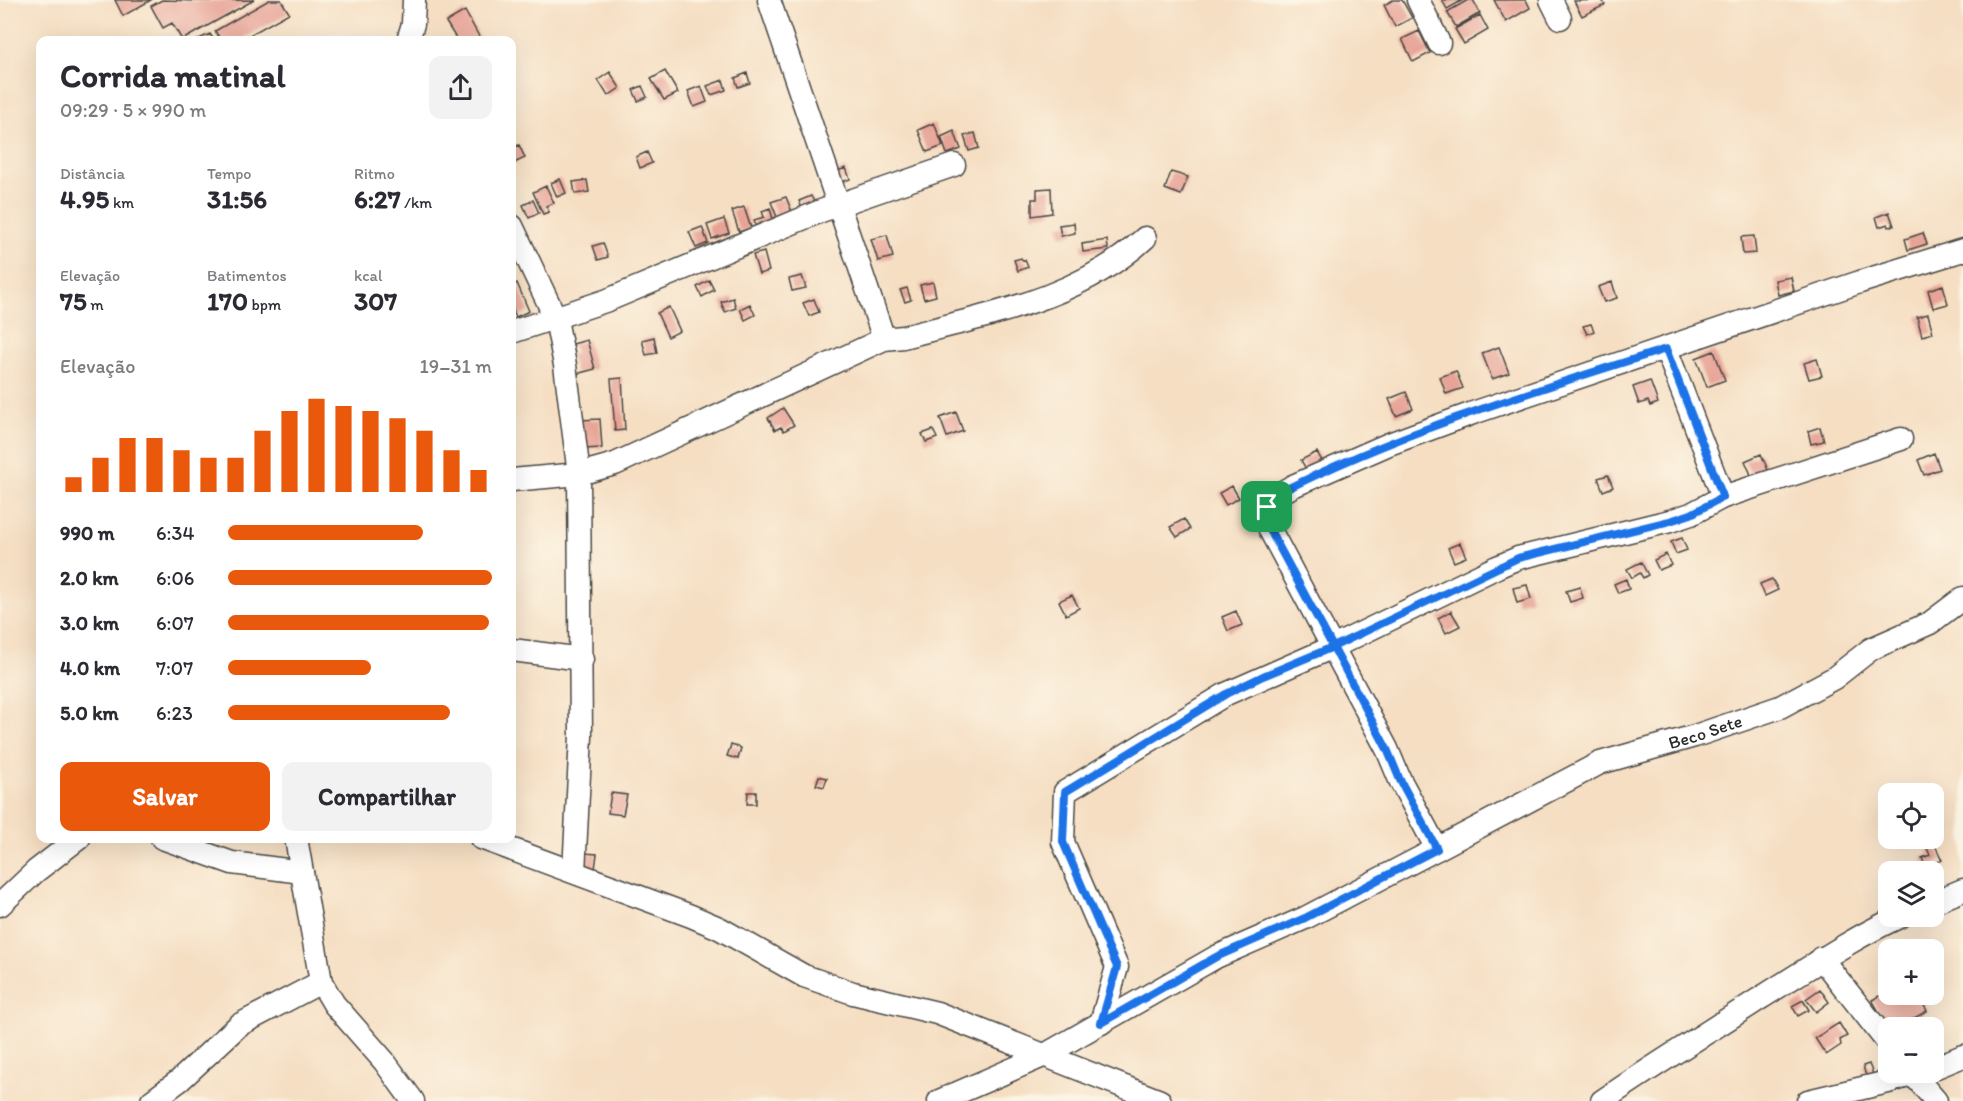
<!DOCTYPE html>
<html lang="pt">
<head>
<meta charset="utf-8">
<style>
  body { margin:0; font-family:Itim,sans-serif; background:#f2f2f3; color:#2b2b33; height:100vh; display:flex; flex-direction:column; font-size:22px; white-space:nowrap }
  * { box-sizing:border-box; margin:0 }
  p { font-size:20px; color:#7c7c81 }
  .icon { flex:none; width:33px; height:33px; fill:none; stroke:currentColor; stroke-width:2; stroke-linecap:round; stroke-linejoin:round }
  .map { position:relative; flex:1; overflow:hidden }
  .panel { position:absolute; left:36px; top:36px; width:480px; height:807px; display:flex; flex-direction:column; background:#fff; border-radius:12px; box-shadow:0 6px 24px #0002 }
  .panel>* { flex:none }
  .buttons { position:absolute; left:1878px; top:783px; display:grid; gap:12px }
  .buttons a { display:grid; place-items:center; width:66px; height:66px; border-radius:12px; background:#fff; box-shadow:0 6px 24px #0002; font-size:30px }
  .pin { position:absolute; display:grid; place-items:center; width:51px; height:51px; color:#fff; margin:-26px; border-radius:12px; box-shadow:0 3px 9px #0006 }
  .round { display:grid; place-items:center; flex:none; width:63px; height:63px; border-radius:12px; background:#f2f2f3 }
  .summary { display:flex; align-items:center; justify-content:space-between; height:102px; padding:0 24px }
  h1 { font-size:33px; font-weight:700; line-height:45px }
  .figures { display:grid; grid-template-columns:repeat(3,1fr); gap:9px; height:102px; padding:6px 24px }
  .figures div { display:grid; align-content:center }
  .figures b { font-size:26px; font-weight:700 }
  .figures small { font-size:16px; font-weight:400 }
  .figures p { font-size:16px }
  .chart { height:168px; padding:12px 24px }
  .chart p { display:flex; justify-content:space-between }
  .chart svg { width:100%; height:108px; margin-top:6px; stroke:#ea580c; stroke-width:6 }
  .primary-button { display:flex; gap:12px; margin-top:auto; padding:12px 24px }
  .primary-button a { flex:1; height:69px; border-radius:12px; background:#ea580c; color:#fff; font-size:24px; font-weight:700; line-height:69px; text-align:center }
  .primary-button a+a { background:#f2f2f3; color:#2b2b33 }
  ul { padding:0 24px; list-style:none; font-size:20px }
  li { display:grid; grid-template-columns:96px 72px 1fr; align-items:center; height:45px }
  li i { height:15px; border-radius:8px; background:#ea580c }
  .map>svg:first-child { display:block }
  .building { fill:#e7a396 }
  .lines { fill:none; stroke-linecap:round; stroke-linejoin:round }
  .minor-casing { stroke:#494642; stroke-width:25 }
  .minor { stroke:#fff; stroke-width:22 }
  .route-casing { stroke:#fff; stroke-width:12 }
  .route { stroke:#1a73e8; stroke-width:8 }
  .labels { text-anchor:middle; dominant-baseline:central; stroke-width:5; stroke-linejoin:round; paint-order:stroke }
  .street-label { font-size:18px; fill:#2b2b2b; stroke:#fcf5e5 }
</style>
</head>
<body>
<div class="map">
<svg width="1963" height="1101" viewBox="0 0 1963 1101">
  <rect width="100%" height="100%" fill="#fcf5e5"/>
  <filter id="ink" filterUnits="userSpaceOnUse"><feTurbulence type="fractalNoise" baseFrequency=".0167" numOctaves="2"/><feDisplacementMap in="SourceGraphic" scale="12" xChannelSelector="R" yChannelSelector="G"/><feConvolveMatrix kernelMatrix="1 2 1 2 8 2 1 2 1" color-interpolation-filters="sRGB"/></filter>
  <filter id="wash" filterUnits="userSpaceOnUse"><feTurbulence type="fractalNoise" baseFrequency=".008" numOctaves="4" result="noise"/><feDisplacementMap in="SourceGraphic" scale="24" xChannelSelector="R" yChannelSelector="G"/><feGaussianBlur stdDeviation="1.35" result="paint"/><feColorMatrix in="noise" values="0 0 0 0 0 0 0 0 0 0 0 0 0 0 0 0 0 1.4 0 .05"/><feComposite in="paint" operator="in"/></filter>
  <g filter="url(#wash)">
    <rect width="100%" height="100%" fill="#f5dec2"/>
    <g id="blocks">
      <path class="building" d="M115,0H151L123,16Z
        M162,0L198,1L254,0L182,40L172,23L163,28L151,6Z
        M269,0H281L289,13L241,40H221L215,31Z
        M1393,0H1402L1412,18L1395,27L1384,5Z
        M1442,0H1463L1447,9Z
        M1468,0H1473L1480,13L1456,27L1447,12Z
        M1494,0H1526L1530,8L1506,22Z
        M1602,0L1605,5L1582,16L1574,1Z
        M465,11L481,40H457L446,22Z
        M1480,15L1488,30L1464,44L1455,29Z
        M1419,31L1430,53L1413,62L1402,39Z
        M210,34L214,40H197Z
        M665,71L678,93L664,100L651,79Z
        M610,72L620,88L608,96L598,80Z
        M747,73L750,83L738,87L735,78Z
        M723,80L726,90L711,95L707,86Z
        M642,86L647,97L638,101L633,90Z
        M701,86L707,102L694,107L688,91Z
        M934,123L943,146L927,152L918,130Z
        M954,131L961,149L947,154L941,137Z
        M975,133L979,148L969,151L964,136Z
        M519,145L525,158L512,164V148Z
        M647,152L652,163L640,168L636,157Z
        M846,168L850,179L839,183L835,172Z
        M1171,172L1188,177L1181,195L1165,189Z
        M560,179L566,193L557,197L551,183Z
        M587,180L589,192L575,194L573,182Z
        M546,186L554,203L546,206L549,212L543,214L533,192Z
        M1051,188L1052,213L1032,216V199H1037V189Z
        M811,196L816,205L803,211L799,201Z
        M786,197L792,212L777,217L771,202Z
        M533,200L539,213L529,218L523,205Z
        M744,207L751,228L739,232L732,211Z
        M770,208L774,223L756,227L754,220L764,217L762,211Z
        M1889,212L1894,226L1889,227L1888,224L1879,227L1876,217Z
        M724,219L729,233L712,239L707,225Z
        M1074,223L1075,233L1061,236L1059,225Z
        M702,227L708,243L696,248L689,232Z
        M1923,233L1927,244L1908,250L1905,239Z
        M887,235L893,257L878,261L871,239Z
        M1754,236L1756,253L1743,254L1741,237Z
        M1107,240L1108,249L1083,252L1082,244Z
        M603,243L608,257L598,260L593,246Z
        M764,252L769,271L759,274L753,255Z
        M1021,258L1023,261L1025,260L1028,267L1018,271L1014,260Z
        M802,276L806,288L792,291L789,279Z
        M1791,277L1794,291L1778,295L1775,280Z
        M709,280L714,290L702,297L697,287Z
        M933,282L936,296L924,299L920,285Z
        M1612,282L1617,298L1604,302L1598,287Z
        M517,283L529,311L516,317L512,307V285Z
        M1943,285L1948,304L1933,308L1928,290Z
        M907,288L911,300L905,302L900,290Z
        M733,298L736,308L725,312L721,302Z
        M814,299L819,312L809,316L803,303Z
        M750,304L755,315L745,320L740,309Z
        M669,307L680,331L668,337L657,313Z
        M1928,314L1933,333L1922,336L1917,317Z
        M1591,324L1594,331L1587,334L1583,326Z
        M654,337L657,353L646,355L642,340Z
        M587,340L595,369L576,374L570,354L575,353L573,344Z
        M1499,347L1509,373L1492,379L1482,353Z
        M1714,351L1725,380L1707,387L1696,358Z
        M1817,359L1822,376L1809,379L1804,363Z
        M1456,371L1463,388L1446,394L1440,377Z
        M622,378L625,430L615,431L611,379Z
        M1650,381L1658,403L1650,406L1648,401L1639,404L1633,387Z
        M1406,392L1413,409L1396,416L1389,399Z
        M783,408L794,425L784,431L781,427L775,430L768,418Z
        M956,412L963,431L947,437L940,418Z
        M600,419L602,448L582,449L580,420Z
        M1820,427L1824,441L1811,444L1808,431Z
        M933,430L937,438L926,442L922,434Z
        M1317,452L1322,461L1306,469L1301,460Z
        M1934,453L1940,469L1924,475L1918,460Z
        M1761,454L1768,470L1752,477L1745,461Z
        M1608,475L1613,487L1603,491L1598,478Z
        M1232,486L1239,498L1226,505L1219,493Z
        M1184,519L1190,529L1177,537L1170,527Z
        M1682,538L1687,550L1676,554L1671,542Z
        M1460,543L1466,557L1454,562L1448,548Z
        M1666,554L1671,565L1659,570L1654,560Z
        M1641,562L1648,575L1643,578L1640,573L1632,578L1627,569Z
        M1626,579L1629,589L1618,593L1614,584Z
        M1772,579L1778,590L1765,596L1760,584Z
        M1527,585L1531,599L1517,603L1513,588Z
        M1580,587L1583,598L1570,602L1566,591Z
        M1072,595L1079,608L1066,615L1059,601Z
        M1236,611L1242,625L1228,631L1222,617Z
        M1451,611L1460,626L1446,633L1438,618Z
        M731,745L741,748L738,759L727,756Z
        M819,776L827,778L824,787L816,785Z
        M748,792H756V804H747Z
        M611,793L627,795L623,815L608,813Z
        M1933,841L1942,860L1926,867L1922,858L1930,855L1925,844Z
        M584,853L597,854L594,876L581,874Z
        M1820,989L1829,1002L1816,1012L1806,999Z
        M1888,991V994H1918L1927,1011L1896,1028H1888L1871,1014L1878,1010L1872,1000Z
        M1803,1000L1809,1010L1798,1016L1792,1006Z
        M1839,1023L1847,1036L1840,1040L1841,1045L1826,1055L1815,1038Z
        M1869,1064L1873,1074L1866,1076L1863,1066Z"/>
    </g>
  </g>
  <g filter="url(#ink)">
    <use href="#blocks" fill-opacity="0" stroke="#494642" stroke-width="1.5"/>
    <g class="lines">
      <defs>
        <g id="minor">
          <path d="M769,0L884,339"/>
          <path d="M1418,0L1439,43"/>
          <path d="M1551,0L1560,18"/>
          <path d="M408,40L413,24L414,0"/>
          <path d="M512,226L556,319L565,365L579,474L581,736L574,872"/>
          <path d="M512,332L608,300L821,211L954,165"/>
          <path d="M1666,349L1723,497"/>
          <path d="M512,480L579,474L615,464L884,339L903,337C987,315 1079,299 1145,238"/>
          <path d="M512,650L582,659"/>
          <path d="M162,838L232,863L302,872"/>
          <path d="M296,838L321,982L334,1004L384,1061L413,1101"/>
          <path d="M481,838L691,916L719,928L804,976L853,993L937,1013L1160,1101"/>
          <path id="s1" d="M1437,849L1600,763L1695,736L1780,707L1834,678L1871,649L1930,623L1963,598"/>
          <path d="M1934,902L1963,890"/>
          <path d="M0,905L36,871L79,838"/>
          <path d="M1821,958L1888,1043"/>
          <path d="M1101,1023L1117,967L1063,842L1065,792L1226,694L1333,647L1497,567L1518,558L1670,521L1691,514L1723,497L1901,439"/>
          <path d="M1934,1068L1963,1056"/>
          <path d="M1911,1072L1936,1101"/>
          <path d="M152,1101L180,1080L239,1025L321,982"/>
          <path d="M939,1101L1043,1056L1216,957L1305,918L1437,849L1400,780L1387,749L1270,530L1267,513L1272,498L1293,486L1389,444L1473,413L1860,282L1963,250"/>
          <path d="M1602,1101C1654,1065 1707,1033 1759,999C1806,970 1850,939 1901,916"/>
          <path d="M1808,1101L1888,1082L1921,1072"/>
        </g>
      </defs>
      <use href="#minor" class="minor-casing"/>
      <use href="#minor" class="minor"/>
    </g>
  </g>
  <g class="lines" filter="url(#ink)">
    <defs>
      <path id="route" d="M1267,507L1270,530L1333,647L1263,676L1226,694L1065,792L1063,842L1117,967L1101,1023L1216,957L1305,918L1437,849L1400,780L1387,749L1333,647L1518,558L1670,521L1691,514L1723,497L1666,349C1536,390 1398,432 1277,494L1272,498L1267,507"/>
    </defs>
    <use href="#route" class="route-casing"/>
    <use href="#route" class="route"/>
  </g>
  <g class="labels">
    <g class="street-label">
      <text stroke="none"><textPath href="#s1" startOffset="294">Beco Sete</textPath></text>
    </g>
  </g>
</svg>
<div class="buttons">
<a><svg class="icon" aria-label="locate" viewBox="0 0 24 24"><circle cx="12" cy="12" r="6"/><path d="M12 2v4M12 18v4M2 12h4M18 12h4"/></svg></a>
<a><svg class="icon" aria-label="layers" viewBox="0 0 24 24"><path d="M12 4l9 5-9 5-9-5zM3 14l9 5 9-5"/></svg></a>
<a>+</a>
<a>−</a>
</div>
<div class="pin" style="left:1267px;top:507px;background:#1e9e55"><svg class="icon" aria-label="arrive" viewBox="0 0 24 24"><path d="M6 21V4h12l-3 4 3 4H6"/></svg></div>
<section class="panel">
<div class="summary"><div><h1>Corrida matinal</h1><p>09:29 · 5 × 990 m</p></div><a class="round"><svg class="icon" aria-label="share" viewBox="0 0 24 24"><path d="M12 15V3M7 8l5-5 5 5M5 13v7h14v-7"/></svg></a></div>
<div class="figures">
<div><p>Distância</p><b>4.95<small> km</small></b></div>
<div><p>Tempo</p><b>31:56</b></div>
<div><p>Ritmo</p><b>6:27<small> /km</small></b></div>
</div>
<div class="figures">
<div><p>Elevação</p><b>75<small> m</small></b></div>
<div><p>Batimentos</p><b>170<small> bpm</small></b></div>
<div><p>kcal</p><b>307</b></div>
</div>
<div class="chart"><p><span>Elevação</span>19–31 m</p>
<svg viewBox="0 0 160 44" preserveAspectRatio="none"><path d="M5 44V38M15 44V30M25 44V22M35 44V22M45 44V27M55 44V30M65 44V30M75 44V19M85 44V11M95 44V6M105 44V9M115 44V11M125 44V14M135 44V19M145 44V27M155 44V35"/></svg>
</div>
<ul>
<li><b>990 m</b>6:34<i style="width:74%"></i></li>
<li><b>2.0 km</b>6:06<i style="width:100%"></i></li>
<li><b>3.0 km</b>6:07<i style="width:99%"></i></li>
<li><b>4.0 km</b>7:07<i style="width:54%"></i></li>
<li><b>5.0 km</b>6:23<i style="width:84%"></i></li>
</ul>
<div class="primary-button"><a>Salvar</a><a>Compartilhar</a></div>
</section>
</div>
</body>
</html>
